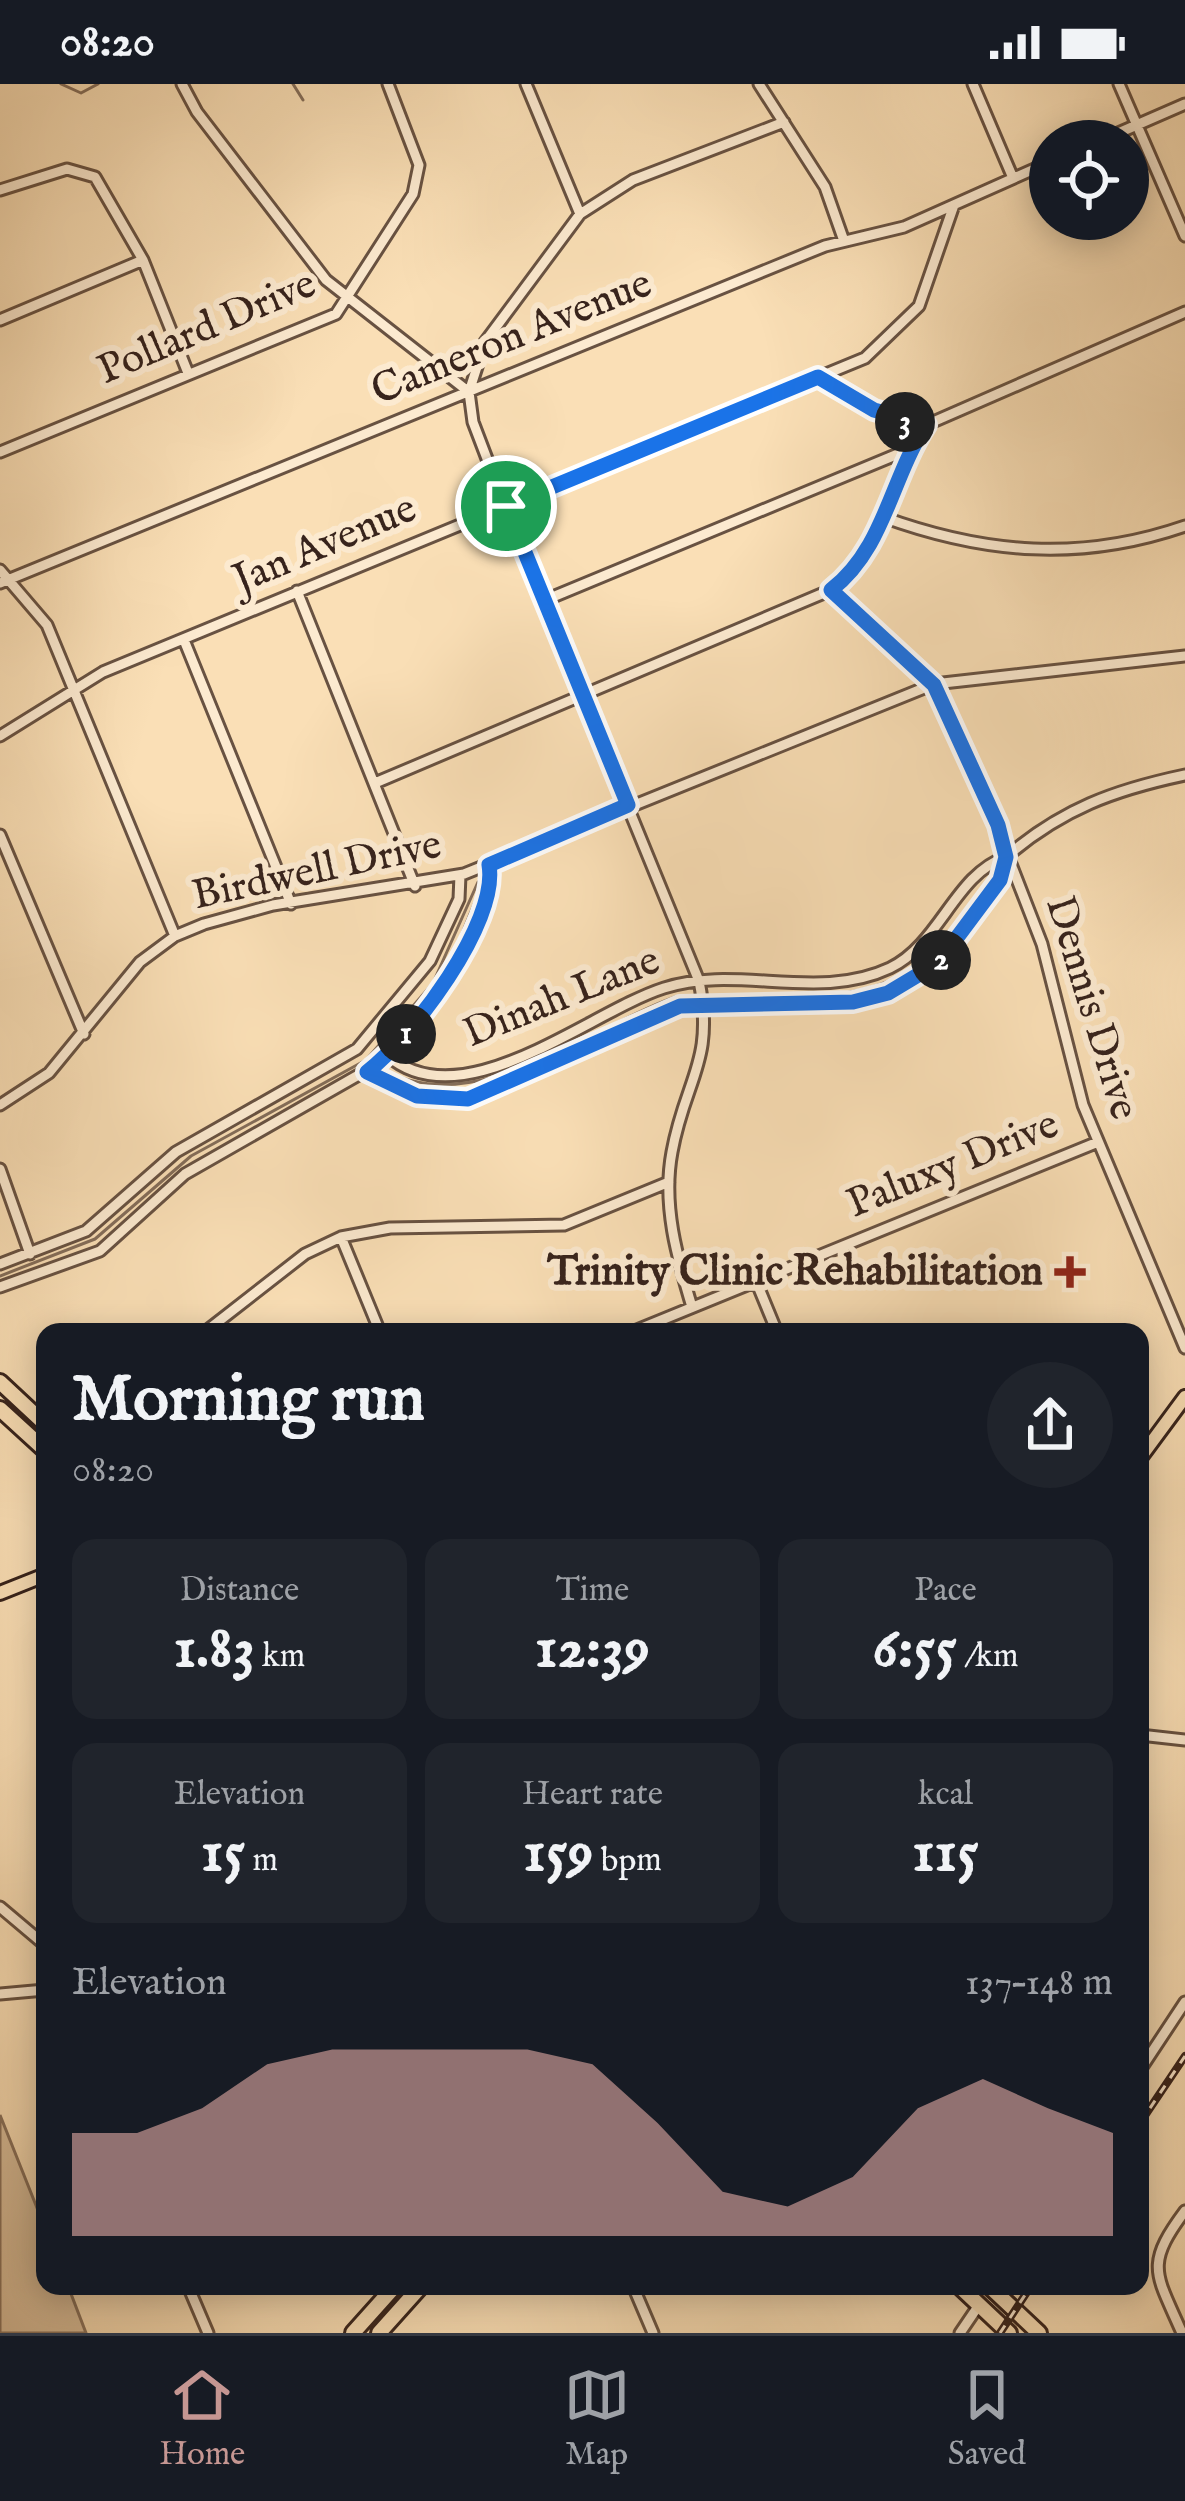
<!DOCTYPE html>
<html lang="en">
<head>
<meta charset="utf-8">
<style>
  body { margin:0; font-family:"IM FELL English",serif; background:#20242c; color:#f1f3f6; height:100vh; display:flex; flex-direction:column; font-size:45px; white-space:nowrap }
  * { box-sizing:border-box; margin:0 }
  p { font-size:39px; color:#9ea1a6 }
  .icon { flex:none; width:66px; height:66px; fill:none; stroke:currentColor; stroke-width:2; stroke-linecap:round; stroke-linejoin:round }
  .map { position:relative; flex:1; overflow:hidden }
  .sheet { position:absolute; left:36px; top:1239px; width:1113px; height:972px; display:flex; flex-direction:column; background:#171b24; border-radius:24px; box-shadow:0 6px 30px #0003 }
  .sheet>* { flex:none }
  .fabs { position:absolute; left:1029px; top:36px; display:grid; gap:24px }
  .fabs a { display:grid; place-items:center; width:120px; height:120px; border-radius:50%; background:#171b24; box-shadow:0 6px 30px #0003; font-size:60px }
  .pin { position:absolute; display:grid; place-items:center; width:102px; height:102px; color:#fff; margin:-51px; border:6px solid #fff; border-radius:50%; box-shadow:0 3px 12px #0007 }
  .km { position:absolute; width:60px; height:60px; margin:-30px; border-radius:50%; background:#222; color:#fff; font-size:33px; line-height:60px; text-align:center }
  .round { display:grid; place-items:center; flex:none; width:126px; height:126px; border-radius:63px; background:#20242c }
  .overview { display:flex; align-items:center; justify-content:space-between; height:204px; padding:0 36px }
  h1 { font-size:66px; font-weight:700; line-height:90px }
  .figures { display:grid; grid-template-columns:repeat(3,1fr); gap:18px; height:204px; padding:12px 36px }
  .figures div { display:grid; align-content:center; border-radius:24px; background:#20242c; text-align:center }
  .figures b { font-size:60px; font-weight:700 }
  .figures small { font-size:33px; font-weight:400 }
  .figures p { font-size:33px }
  .chart { height:336px; padding:24px 36px }
  .chart p { display:flex; justify-content:space-between }
  .chart svg { width:100%; height:216px; margin-top:12px; fill:#c59692; opacity:.7 }
  .status { display:flex; justify-content:space-between; align-items:center; height:84px; padding:0 60px; background:#171b24; direction:ltr }
  .status svg { height:33px; fill:currentColor }
  .menu { display:flex; justify-content:space-around; align-items:center; height:168px; border-top:3px solid #363941; background:#171b24; font-size:33px; color:#9ea1a6 }
  .menu a { display:grid; justify-items:center; gap:6px }
  .menu .on { color:#c59692 }
  .map>svg:first-child { display:block }
  .green { fill:#d9bf9c; stroke:#88715c; stroke-width:3 }
  .lines { fill:none; stroke-linecap:round; stroke-linejoin:round }
  .stream { stroke:#846d59; stroke-width:3 }
  .minor-casing { stroke:#685242; stroke-width:15 }
  .major-casing { stroke:#37231c; stroke-width:18 }
  .highway-casing { stroke:#37231c; stroke-width:20 }
  .minor { stroke:#fcead0; stroke-width:9 }
  .major { stroke:#fadfb6; stroke-width:12 }
  .highway { stroke:#fadfb6; stroke-width:14 }
  .rail-casing { stroke:#37231c; stroke-width:8 }
  .rail { stroke:#fcead0; stroke-width:3; stroke-dasharray:9; stroke-linecap:butt }
  .route-casing { stroke:#fff; stroke-width:24 }
  .route { stroke:#1a73e8; stroke-width:15 }
  .poi-dot { fill:#8f2418; stroke:#fcead0; stroke-width:4.5 }
  .labels { text-anchor:middle; dominant-baseline:central; stroke-width:12; stroke-linejoin:round; paint-order:stroke }
  .street-label { font-size:42px; fill:#37231c; stroke:#fcead0 }
  .poi-label { font-size:42px; font-weight:bold; fill:#37231c; stroke:#fcead0; text-anchor:end }
</style>
</head>
<body>
<div class="status"><b>08:20</b><svg viewBox="0 0 49 12"><path d="M0 12V9h3v3zM5 12V6h3v6zM10 12V3h3v9zM15 12V0h3v12zM26 1h20v11H26zM47 4h2v5h-2z"/></svg></div>
<div class="map">
<svg width="1185" height="2249" viewBox="0 0 1185 2249">
  <rect width="100%" height="100%" fill="#fadfb6"/>
  <filter id="stains"><feTurbulence type="fractalNoise" baseFrequency=".00167" numOctaves="4"/><feColorMatrix values="0 0 0 0 .2 0 0 0 0 .09 0 0 0 0 .02 0 0 0 .5 -.17"/></filter>
  <radialGradient id="worn" r=".72"><stop offset=".6" stop-color="#630" stop-opacity="0"/><stop offset="1" stop-color="#630" stop-opacity=".3"/></radialGradient>
  <path class="green" d="M0,2031L45,2144V2202H68L86,2249H0Z"/>
  <g class="lines">
    <path class="stream" d="M61,0L81,9L98,0
      M293,0L303,16
      M722,911C785,912 862,921 916,882C935,869 948,850 964,836
      M384,986C477,1036 587,944 675,913
      M0,1192L95,1155L191,1072L366,976L433,899L478,798"/>
    <defs>
      <path id="minor" d="M182,0L197,28L326,196L469,308
        M526,0L580,130
        M759,0L825,103L844,157
        M973,0L1013,94
        M1119,0L1185,152
        M1100,57L1185,20
        M0,106L67,85L95,93L143,176L188,289
        M0,236L143,176
        M818,293L874,326L926,341
        M0,368L336,230L413,110L419,81L388,0
        M883,433C985,470 1081,478 1185,442
        M0,486L47,541L175,852
        M0,499L825,162L904,143L1050,78
        M831,506L934,600L962,654L1042,860L1083,1021L1185,1264
        M297,507L415,802
        M543,517L910,365
        M184,556L291,820
        M0,652L103,588L865,274L919,222L954,121
        M375,699L831,506C885,463 890,396 926,341L1185,228
        M0,751L84,950
        M1006,773C1062,725 1114,706 1185,691
        M367,988L417,1012L468,1015L680,922H825L888,909L939,879L959,858L1000,796L1006,773C955,790 940,860 890,884C818,918 736,880 664,904C589,928 462,1037 387,971
        M0,1021L49,989L140,878L175,852L204,840L273,821L464,790L934,600L1185,572
        M0,1085L30,1170
        M341,1153L380,1248
        M0,1180L86,1147L176,1068L357,965L430,877L459,815L460,791
        M756,1197L777,1248
        M0,1203L100,1167L185,1090L376,981L453,887L490,797L489,781
        M692,1223C677,1173 662,1121 672,1068C685,995 715,978 699,897L505,422L473,338L469,308L485,258L580,130L633,96L784,38
        M205,1248L305,1170L341,1153L390,1144L564,1141L669,1098
        M632,1248L1098,1058
        M1140,1651L1185,1656
        M0,1823L45,1861
        M0,1910L45,1906
        M1140,1986L1185,1918
        M188,2202L208,2249
        M633,2202L653,2249
        M960,2249L979,2221
        M1182,2249C1156,2189 1144,2182 1185,2127"/>
      <path id="major" d="M1140,1374L1185,1313
        M0,1509L45,1491"/>
      <path id="highway" d="M0,1298L45,1340
        M0,1325L45,1366
        M959,2202L1009,2249
        M989,2202L1039,2249
        M353,2249L395,2202
        M379,2249L421,2202"/>
    </defs>
    <use href="#minor" class="minor-casing"/>
    <use href="#major" class="major-casing"/>
    <use href="#highway" class="highway-casing"/>
    <use href="#minor" class="minor"/>
    <use href="#major" class="major"/>
    <use href="#highway" class="highway"/>
    <defs>
      <path id="rail" d="M1140,2039L1185,1972
        M1000,2249L1031,2202"/>
    </defs>
    <use href="#rail" class="rail-casing"/>
    <use href="#rail" class="rail"/>
  </g>
  <g class="lines">
    <defs>
      <path id="route" d="M818,293L874,326L926,341C890,396 885,464 831,506L934,601L998,741L1006,773L1000,796L938,879L888,909L853,918L680,922L468,1015L417,1012L367,988C411,954 499,839 489,781L628,721L506,422Z"/>
    </defs>
    <use href="#route" class="route-casing"/>
    <use href="#route" class="route"/>
  </g>
  <path class="poi-dot" d="M1064 1170h12v12h12v12h-12v12h-12v-12h-12v-12h12z"/>
  <g class="labels">
    <g class="street-label">
      <text transform="translate(207 244) rotate(-23)">Pollard Drive</text>
      <text transform="translate(512 254) rotate(-22)">Cameron Avenue</text>
      <text transform="translate(325 461) rotate(-23)">Jan Avenue</text>
      <text transform="translate(317 787) rotate(-12)">Birdwell Drive</text>
      <text transform="translate(562 914) rotate(-22)">Dinah Lane</text>
      <text transform="translate(1091 924) rotate(73)">Dennis Drive</text>
      <text transform="translate(953 1081) rotate(-22)">Paluxy Drive</text>
    </g>
    <g class="poi-label">
      <text x="1043" y="1188">Trinity Clinic Rehabilitation</text>
    </g>
  </g>
  <rect width="100%" height="100%" filter="url(#stains)"/>
  <rect width="100%" height="100%" fill="url(#worn)"/>
</svg>
<div class="fabs">
<a><svg class="icon" aria-label="locate" viewBox="0 0 24 24"><circle cx="12" cy="12" r="6"/><path d="M12 2v4M12 18v4M2 12h4M18 12h4"/></svg></a>
</div>
<div class="pin" style="left:506px;top:422px;background:#1e9e55"><svg class="icon" aria-label="arrive" viewBox="0 0 24 24"><path d="M6 21V4h12l-3 4 3 4H6"/></svg></div>
<b class="km" style="left:406px;top:950px">1</b>
<b class="km" style="left:941px;top:876px">2</b>
<b class="km" style="left:905px;top:338px">3</b>
<section class="sheet">
<div class="overview"><div><h1>Morning run</h1><p>08:20</p></div><a class="round"><svg class="icon" aria-label="share" viewBox="0 0 24 24"><path d="M12 15V3M7 8l5-5 5 5M5 13v7h14v-7"/></svg></a></div>
<div class="figures">
<div><p>Distance</p><b>1.83<small> km</small></b></div>
<div><p>Time</p><b>12:39</b></div>
<div><p>Pace</p><b>6:55<small> /km</small></b></div>
</div>
<div class="figures">
<div><p>Elevation</p><b>15<small> m</small></b></div>
<div><p>Heart rate</p><b>159<small> bpm</small></b></div>
<div><p>kcal</p><b>115</b></div>
</div>
<div class="chart"><p><span>Elevation</span>137–148 m</p>
<svg viewBox="0 0 160 44" preserveAspectRatio="none"><path d="M0 44V23L10 23L20 18L30 9L40 6L50 6L60 6L70 6L80 9L90 21L100 35L110 38L120 32L130 18L140 12L150 18L160 23V44z"/></svg>
</div>
</section>
</div>
<nav class="menu">
<a class="on"><svg class="icon" aria-label="home" viewBox="0 0 24 24"><path d="M3 11l9-7 9 7M6 9v11h12V9"/></svg>Home</a>
<a><svg class="icon" aria-label="map" viewBox="0 0 24 24"><path d="M3 6l6-2 6 2 6-2v14l-6 2-6-2-6 2zM9 4v14M15 6v14"/></svg>Map</a>
<a><svg class="icon" aria-label="saved" viewBox="0 0 24 24"><path d="M7 4h10v16l-5-4-5 4z"/></svg>Saved</a>
</nav>
</body>
</html>
